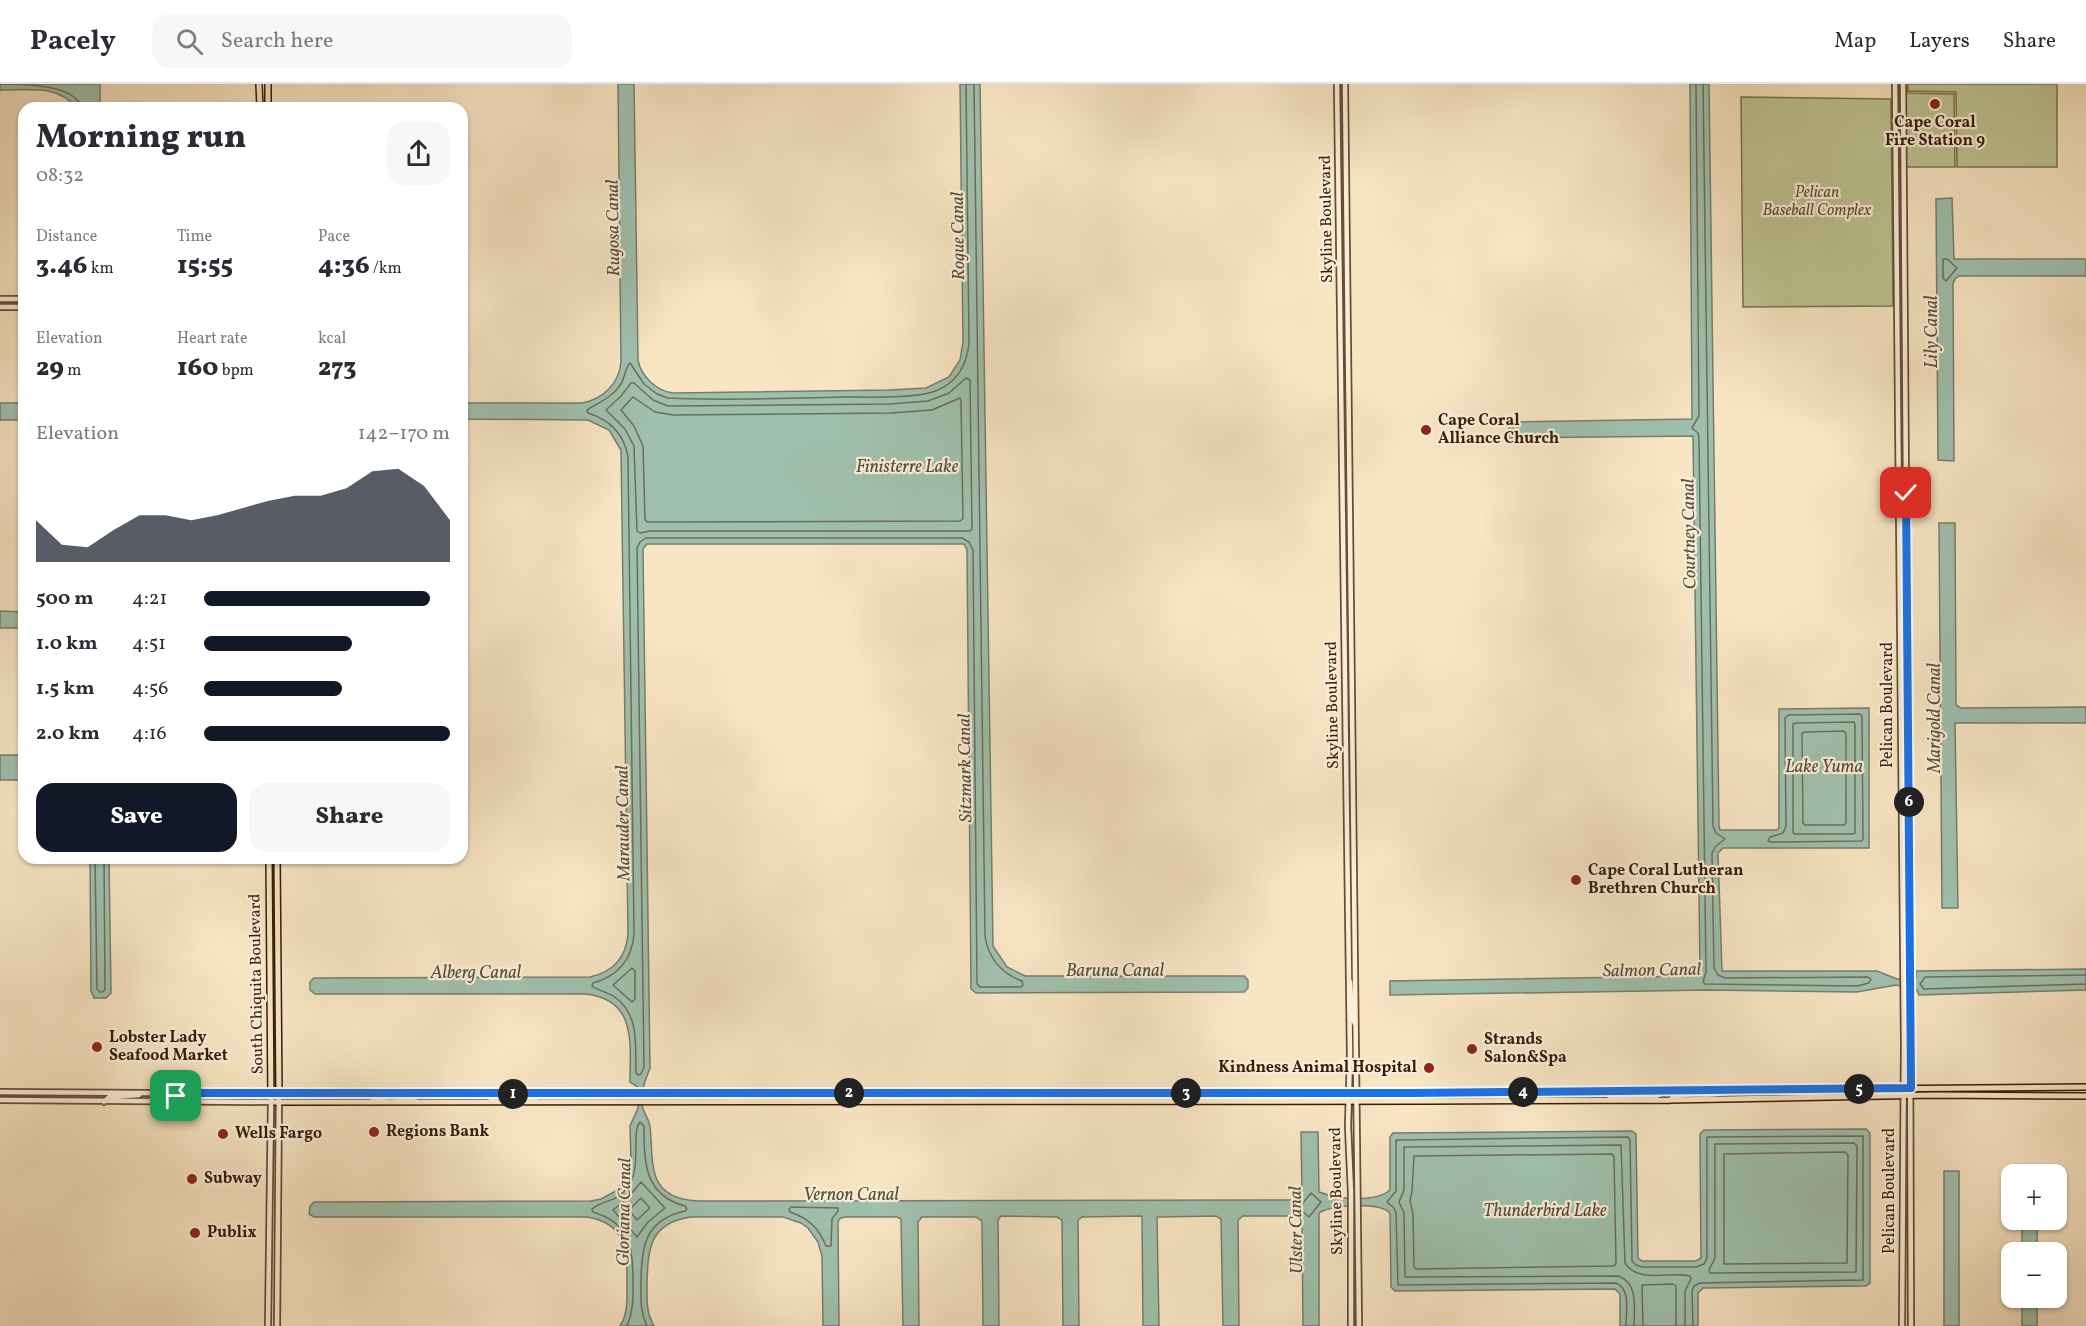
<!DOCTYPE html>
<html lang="en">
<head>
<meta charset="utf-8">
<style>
  body { margin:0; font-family:Vollkorn,serif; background:#f7f7f7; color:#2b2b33; height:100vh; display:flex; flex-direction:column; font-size:22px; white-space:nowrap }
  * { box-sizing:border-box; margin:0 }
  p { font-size:20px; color:#7c7c81 }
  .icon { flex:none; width:33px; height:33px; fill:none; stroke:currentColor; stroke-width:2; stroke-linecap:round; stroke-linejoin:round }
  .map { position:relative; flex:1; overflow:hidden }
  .drawer { position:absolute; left:18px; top:18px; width:450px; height:762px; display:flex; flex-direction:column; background:#fff; border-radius:18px; box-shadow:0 2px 4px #0004 }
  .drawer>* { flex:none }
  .tools { position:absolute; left:2001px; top:1080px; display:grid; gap:12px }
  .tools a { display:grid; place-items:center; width:66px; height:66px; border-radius:12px; background:#fff; box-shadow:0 2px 4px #0004; font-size:30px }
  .pin { position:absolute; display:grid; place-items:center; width:51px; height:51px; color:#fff; margin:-26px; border-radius:12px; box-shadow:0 3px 9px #0006 }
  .km { position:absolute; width:30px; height:30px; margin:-15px; border-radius:50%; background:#222; color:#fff; font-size:16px; line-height:30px; text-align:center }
  .round { display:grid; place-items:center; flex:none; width:63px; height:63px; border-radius:18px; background:#f7f7f7 }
  .headline { display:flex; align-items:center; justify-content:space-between; height:102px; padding:0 18px }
  h1 { font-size:33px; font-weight:800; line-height:45px }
  .metrics { display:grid; grid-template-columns:repeat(3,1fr); gap:9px; height:102px; padding:6px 18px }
  .metrics div { display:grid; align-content:center }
  .metrics b { font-size:26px; font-weight:800 }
  .metrics small { font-size:16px; font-weight:400 }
  .metrics p { font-size:16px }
  .chart { height:168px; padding:12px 18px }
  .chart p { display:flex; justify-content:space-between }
  .chart svg { width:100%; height:108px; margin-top:6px; fill:#111827; opacity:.7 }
  .action { display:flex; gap:12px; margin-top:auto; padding:12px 18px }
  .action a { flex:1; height:69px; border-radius:18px; background:#111827; color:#fff; font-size:24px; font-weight:800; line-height:69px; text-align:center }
  .action a+a { background:#f7f7f7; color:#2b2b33 }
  ul { padding:0 18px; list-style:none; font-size:20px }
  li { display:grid; grid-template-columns:96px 72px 1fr; align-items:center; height:45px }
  li i { height:15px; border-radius:8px; background:#111827 }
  header { display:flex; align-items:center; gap:36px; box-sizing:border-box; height:84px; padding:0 30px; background:#fff; border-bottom:2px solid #e1e1e2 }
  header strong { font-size:28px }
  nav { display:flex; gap:33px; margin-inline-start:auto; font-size:21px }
  .search { width:420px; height:54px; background:#f7f7f7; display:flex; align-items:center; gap:15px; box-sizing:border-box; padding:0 21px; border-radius:18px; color:#7c7c81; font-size:22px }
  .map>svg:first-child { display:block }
  .green { fill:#bec493; stroke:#7b704c; stroke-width:1.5 }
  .water { fill:#9fc0ae; stroke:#767e6a; stroke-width:1.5 }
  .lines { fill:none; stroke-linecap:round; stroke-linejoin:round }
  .shore { stroke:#6c6e5a; stroke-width:1.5 }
  .tertiary-casing { stroke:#684e35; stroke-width:8 }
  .primary-casing { stroke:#381b05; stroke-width:8 }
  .tertiary { stroke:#faeed9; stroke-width:4.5 }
  .primary { stroke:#f8e5c4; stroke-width:5 }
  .route-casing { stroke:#fff; stroke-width:12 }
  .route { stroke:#1a73e8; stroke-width:8 }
  .poi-dot { fill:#8f2418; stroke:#faeed9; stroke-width:2 }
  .labels { text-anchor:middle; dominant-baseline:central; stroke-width:4.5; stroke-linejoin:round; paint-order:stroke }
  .poi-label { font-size:16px; font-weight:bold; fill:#381b05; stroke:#faeed9; text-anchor:start }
  .park-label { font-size:16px; font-style:italic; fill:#604e30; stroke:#faeed9 }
  .street-label { font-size:16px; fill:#381b05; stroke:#faeed9 }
  .water-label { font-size:18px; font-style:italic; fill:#574d38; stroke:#faeed9 }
</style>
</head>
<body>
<header>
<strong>Pacely</strong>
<div class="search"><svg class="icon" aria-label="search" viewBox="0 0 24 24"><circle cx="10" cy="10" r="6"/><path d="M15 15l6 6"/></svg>Search here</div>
<nav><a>Map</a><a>Layers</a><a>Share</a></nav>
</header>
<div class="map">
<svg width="2086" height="1242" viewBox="0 0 2086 1242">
  <rect width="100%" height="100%" fill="#f8e5c4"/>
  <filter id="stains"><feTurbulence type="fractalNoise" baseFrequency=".00333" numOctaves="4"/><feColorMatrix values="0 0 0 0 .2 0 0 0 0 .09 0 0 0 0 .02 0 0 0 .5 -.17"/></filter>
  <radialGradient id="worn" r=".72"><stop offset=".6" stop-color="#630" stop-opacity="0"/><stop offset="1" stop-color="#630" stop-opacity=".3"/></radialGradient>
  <path class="green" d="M1906,0L1908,9L1954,10L1955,83H1906Z
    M1908,0H2057V83H1957L1956,8L1908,7Z
    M1741,13L1891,15L1893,222L1743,223Z"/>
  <path class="water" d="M0,0H100V24H76C59,0 26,6 0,6Z
    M618,0H634L638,276C641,292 656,307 673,309L890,306L926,304L949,293L960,276L963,258L960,0H980L993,862L1007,883L1025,892H1244L1248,896V904L1244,908L976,909L971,905L967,466L964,460H647L643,465L650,984C645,997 639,1011 643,1025C645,1030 649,1036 650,1042C654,1078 645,1114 697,1117L1298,1116L1302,1111L1301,1048H1318L1319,1108C1337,1115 1375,1119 1390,1106V1053L1393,1049L1632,1047L1636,1050L1638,1174L1642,1177H1696L1701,1174L1700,1050L1704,1046L1866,1045L1870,1049V1199L1866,1202L1703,1204L1698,1209V1242H1620V1210L1615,1205L1395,1207L1391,1203L1390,1129C1379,1118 1331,1120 1319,1129V1242H1303L1302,1135L1299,1132H1243L1238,1136L1239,1242H1223L1221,1135L1216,1132L1157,1133L1159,1242H1143L1142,1132L1082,1133L1078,1136L1079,1242H1063L1062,1136L1057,1133L1001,1132L998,1136L999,1242H983L982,1137L976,1133H922L918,1138L919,1242H903L901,1135L897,1133H844L839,1135L838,1139L839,1242H823L822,1172L818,1158L808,1144L801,1139L783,1133H691C649,1139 648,1165 647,1200C647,1215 646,1229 654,1242H620C628,1230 627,1215 627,1201C627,1169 627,1139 587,1133H314L309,1130L310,1122L314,1118L591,1117L601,1115L616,1107L628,1090L631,1077L630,1042L638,1024V1003L630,998C630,959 637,915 585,910H315L310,906V898L314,894L590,893C613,888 626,874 628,850L621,366L609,346L588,336L462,335V319H582C603,315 619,300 621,278Z
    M1690,0H1709L1719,742L1720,746H1776L1779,744V625L1869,624V764H1723L1718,769L1722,887H1877L1897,895L1916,894V887L2086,885V906L1919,911L1917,906L1896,901L1857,908L1709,906L1390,911V897L1696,892L1700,889L1693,352L1509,354V338L1692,335Z
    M1952,114L1954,175H2086V192H1959L1955,195L1953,200L1954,377L1938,376L1936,115Z
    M0,319H24V336H0Z
    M1939,439H1955L1956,621L1961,624L2086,623V639H1955L1958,824H1942Z
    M0,527L24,528V544H0Z
    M0,671H24V696H0Z
    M90,774H109L111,909L106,914H94L91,907Z
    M1944,1087H1959V1242H1944Z
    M2022,1136H2037V1168H2022Z
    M2022,1214H2037V1242H2022Z"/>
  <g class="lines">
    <path class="shore" d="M0,0C21,0 77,0 81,24
      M966,0L969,259C967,280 958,297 938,306C919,315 866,313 843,313C785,314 726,317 668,314L657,310L644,300L630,279C625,284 625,293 621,300C612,314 599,318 587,326L588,329C610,336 624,349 628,373L634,850C632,875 618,892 593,899L592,902C598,907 609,908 616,914C640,932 635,963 636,989L638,991L641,990L644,983L637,464L640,458L646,454H962L969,458L973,466L977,900L980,903H1021L1023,901L1022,897C1002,890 988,874 985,852L974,0
      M1696,0L1699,332L1692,344L1698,349L1699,354L1706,888L1703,898L1705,900L1857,902L1869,899L1871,895L1868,893L1725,894L1718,891L1714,884L1712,769L1716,762L1725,755L1716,749L1713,742L1703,0
      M1943,175H1947L1957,184L1946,197L1943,194Z
      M966,294L970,296L972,445L970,447H650L640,449L637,447L634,362L625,345L606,326L621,312L631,299H634L653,316L668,322L890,320L928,317L949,309Z
      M633,313L655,328L673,331L891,329L932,326L960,314L961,317L963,435L960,437L647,438L645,435L643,362L634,342L621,326Z
      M1788,631L1860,630L1862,632L1863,755L1862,757L1771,758L1768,757L1770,753L1783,749L1786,742L1785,634Z
      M1854,638L1855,641V749L1853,750H1794L1793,748V640L1796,639Z
      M1844,647L1846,650V739L1844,741H1805L1803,739L1802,649L1805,648Z
      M95,774L97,905L100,908H103L105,905L104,774
      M632,884L635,887V915L632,918L613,901Z
      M2086,891L1925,893L1920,900L1924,905L2086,900
      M1854,1059L1857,1062L1856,1188L1710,1189L1709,1186L1715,1174V1060Z
      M1845,1068L1848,1071L1847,1179L1724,1180V1070Z
      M1612,1070L1614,1073L1616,1179L1614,1182L1416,1185L1414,1183L1413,1130L1410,1117L1412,1107L1414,1072Z
      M641,1098L665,1124L648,1138L637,1153L613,1126L626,1116Z
      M1311,1109L1321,1118L1309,1133L1299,1124Z
      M641,1114L650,1124L637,1136L629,1126Z
      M791,1123L838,1124V1127L832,1135L831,1162H826C819,1144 808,1134 790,1128L789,1125Z
      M627,1242C634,1226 633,1212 633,1195C633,1161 629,1139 593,1128L592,1125C602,1116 616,1119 628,1103C642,1083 631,1048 640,1038L644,1042C644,1078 644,1111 685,1122L687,1125L685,1127C644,1136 641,1164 641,1200C641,1215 640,1228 647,1242
      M1626,1242C1626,1228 1631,1205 1616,1199L1398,1201L1396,1129L1394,1124L1387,1118L1396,1107V1056L1628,1053L1630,1056L1632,1177L1636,1181L1642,1183H1696L1704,1180L1707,1174V1053L1863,1052V1196L1700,1199L1694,1202L1692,1207L1693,1242
      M1634,1242C1634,1224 1639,1199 1618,1192L1405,1193L1404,1129L1399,1118L1404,1106V1063L1621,1061L1625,1179C1638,1200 1670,1187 1690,1192L1691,1195L1685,1207V1242
      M1643,1242L1642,1201L1673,1200L1676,1202V1242"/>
    <defs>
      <path id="tertiary" d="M1337,0L1350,971L1348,1042L1351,1109V1242
        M1345,0L1359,1242
        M1895,0L1904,961L1902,1242
        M1903,0L1910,937L1911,1242
        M0,215H24
        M0,223H24
        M1350,898L1352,932L1355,940
        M0,1008L279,1010L277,1242
        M0,1016L271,1018L268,1242
        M156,1017L161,1013L182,1011
        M104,1018L109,1013L139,1011"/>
      <path id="primary" d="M259,0L260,24
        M268,0V24
        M269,774L271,1018L1429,1017L1670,1016L1935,1011L2086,1012
        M277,774L279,1010L1413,1009L2086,1003
        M1610,1014C1628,1008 1653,1018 1668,1006
        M971,1015L978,1013H1017L1021,1009
        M491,1016L499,1014H536L538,1010
        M1030,1016L1038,1013H1080L1085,1011
        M1670,1016C1679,1005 1712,1014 1727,1008
        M371,1018C382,1008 406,1016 420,1012"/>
    </defs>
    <use href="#tertiary" class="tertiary-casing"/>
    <use href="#primary" class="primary-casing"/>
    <use href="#tertiary" class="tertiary"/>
    <use href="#primary" class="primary"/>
  </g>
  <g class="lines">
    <defs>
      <path id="route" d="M176,1012L187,1009H1413L1911,1004L1906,409"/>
    </defs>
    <use href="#route" class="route-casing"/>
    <use href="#route" class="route"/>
  </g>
  <g class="poi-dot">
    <circle cx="1935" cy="20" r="6"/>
    <circle cx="1426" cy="346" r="6"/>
    <circle cx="1576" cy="796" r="6"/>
    <circle cx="97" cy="963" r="6"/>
    <circle cx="1472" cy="965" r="6"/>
    <circle cx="1429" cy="984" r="6"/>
    <circle cx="374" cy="1048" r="6"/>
    <circle cx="223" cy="1050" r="6"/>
    <circle cx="192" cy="1095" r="6"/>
    <circle cx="195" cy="1149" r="6"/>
  </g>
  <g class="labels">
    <g class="poi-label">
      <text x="1935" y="39" text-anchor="middle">Cape Coral<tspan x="1935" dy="18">Fire Station 9</tspan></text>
      <text x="1438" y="337">Cape Coral<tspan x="1438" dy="18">Alliance Church</tspan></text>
      <text x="1588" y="787">Cape Coral Lutheran<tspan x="1588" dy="18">Brethren Church</tspan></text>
      <text x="109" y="954">Lobster Lady<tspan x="109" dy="18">Seafood Market</tspan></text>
      <text x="1484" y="956">Strands<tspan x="1484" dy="18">Salon&amp;Spa</tspan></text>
      <text x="1417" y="984" text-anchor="end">Kindness Animal Hospital</text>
      <text x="386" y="1048">Regions Bank</text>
      <text x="235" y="1050">Wells Fargo</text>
      <text x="204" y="1095">Subway</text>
      <text x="207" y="1149">Publix</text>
    </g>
    <g class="park-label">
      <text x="1817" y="109">Pelican<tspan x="1817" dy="18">Baseball Complex</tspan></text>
    </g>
    <g class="street-label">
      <text transform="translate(1327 135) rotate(-91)">Skyline Boulevard</text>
      <text transform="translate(1333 621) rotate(-91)">Skyline Boulevard</text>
      <text transform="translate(1888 621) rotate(-90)">Pelican Boulevard</text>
      <text transform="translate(257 900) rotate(-91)">South Chiquita Boulevard</text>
      <text transform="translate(1337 1107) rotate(-91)">Skyline Boulevard</text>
      <text transform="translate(1890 1107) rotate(-90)">Pelican Boulevard</text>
    </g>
    <g class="water-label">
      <text transform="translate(614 144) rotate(-91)">Rugosa Canal</text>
      <text transform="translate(959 152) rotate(-91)">Rogue Canal</text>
      <text transform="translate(1932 248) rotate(-90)">Lily Canal</text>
      <text x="907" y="383">Finisterre Lake</text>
      <text transform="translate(1690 450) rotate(-91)">Courtney Canal</text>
      <text transform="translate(1935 634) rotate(-90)">Marigold Canal</text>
      <text x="1824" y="683">Lake Yuma</text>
      <text transform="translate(966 684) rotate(-91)">Sitzmark Canal</text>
      <text transform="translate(624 739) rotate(-91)">Marauder Canal</text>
      <text x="1115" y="887">Baruna Canal</text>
      <text transform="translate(1652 887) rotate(-1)">Salmon Canal</text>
      <text x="476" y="889">Alberg Canal</text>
      <text x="851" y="1111">Vernon Canal</text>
      <text x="1545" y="1127">Thunderbird Lake</text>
      <text transform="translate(625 1128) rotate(-89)">Gloriana Canal</text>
      <text transform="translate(1297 1146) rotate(-91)">Ulster Canal</text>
    </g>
  </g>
  <rect width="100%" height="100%" filter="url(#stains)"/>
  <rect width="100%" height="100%" fill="url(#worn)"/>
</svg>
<div class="tools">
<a>+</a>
<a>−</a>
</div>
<div class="pin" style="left:176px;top:1012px;background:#1e9e55"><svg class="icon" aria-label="arrive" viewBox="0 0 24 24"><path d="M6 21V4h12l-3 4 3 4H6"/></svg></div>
<div class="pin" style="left:1906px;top:409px;background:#d93025"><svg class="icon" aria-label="check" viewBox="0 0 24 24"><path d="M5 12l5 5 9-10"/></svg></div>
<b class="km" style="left:513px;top:1010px">1</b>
<b class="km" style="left:849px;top:1009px">2</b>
<b class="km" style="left:1186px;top:1009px">3</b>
<b class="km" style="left:1523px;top:1008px">4</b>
<b class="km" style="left:1859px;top:1005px">5</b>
<b class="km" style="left:1909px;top:718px">6</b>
<section class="drawer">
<div class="headline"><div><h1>Morning run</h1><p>08:32</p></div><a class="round"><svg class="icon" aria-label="share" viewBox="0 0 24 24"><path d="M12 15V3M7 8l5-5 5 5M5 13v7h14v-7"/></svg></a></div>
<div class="metrics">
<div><p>Distance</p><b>3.46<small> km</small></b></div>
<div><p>Time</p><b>15:55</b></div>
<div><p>Pace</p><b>4:36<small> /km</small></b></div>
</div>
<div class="metrics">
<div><p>Elevation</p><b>29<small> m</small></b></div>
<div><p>Heart rate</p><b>160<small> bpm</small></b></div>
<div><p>kcal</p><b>273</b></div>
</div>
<div class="chart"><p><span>Elevation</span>142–170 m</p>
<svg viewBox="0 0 160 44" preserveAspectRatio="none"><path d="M0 44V27L10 37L20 38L30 31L40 25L50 25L60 27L70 25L80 22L90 19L100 17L110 17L120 14L130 7L140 6L150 13L160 27V44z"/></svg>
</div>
<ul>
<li><b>500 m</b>4:21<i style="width:92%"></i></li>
<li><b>1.0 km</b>4:51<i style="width:60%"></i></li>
<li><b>1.5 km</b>4:56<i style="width:56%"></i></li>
<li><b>2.0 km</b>4:16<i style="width:100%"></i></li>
</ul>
<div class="action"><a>Save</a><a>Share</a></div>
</section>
</div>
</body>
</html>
